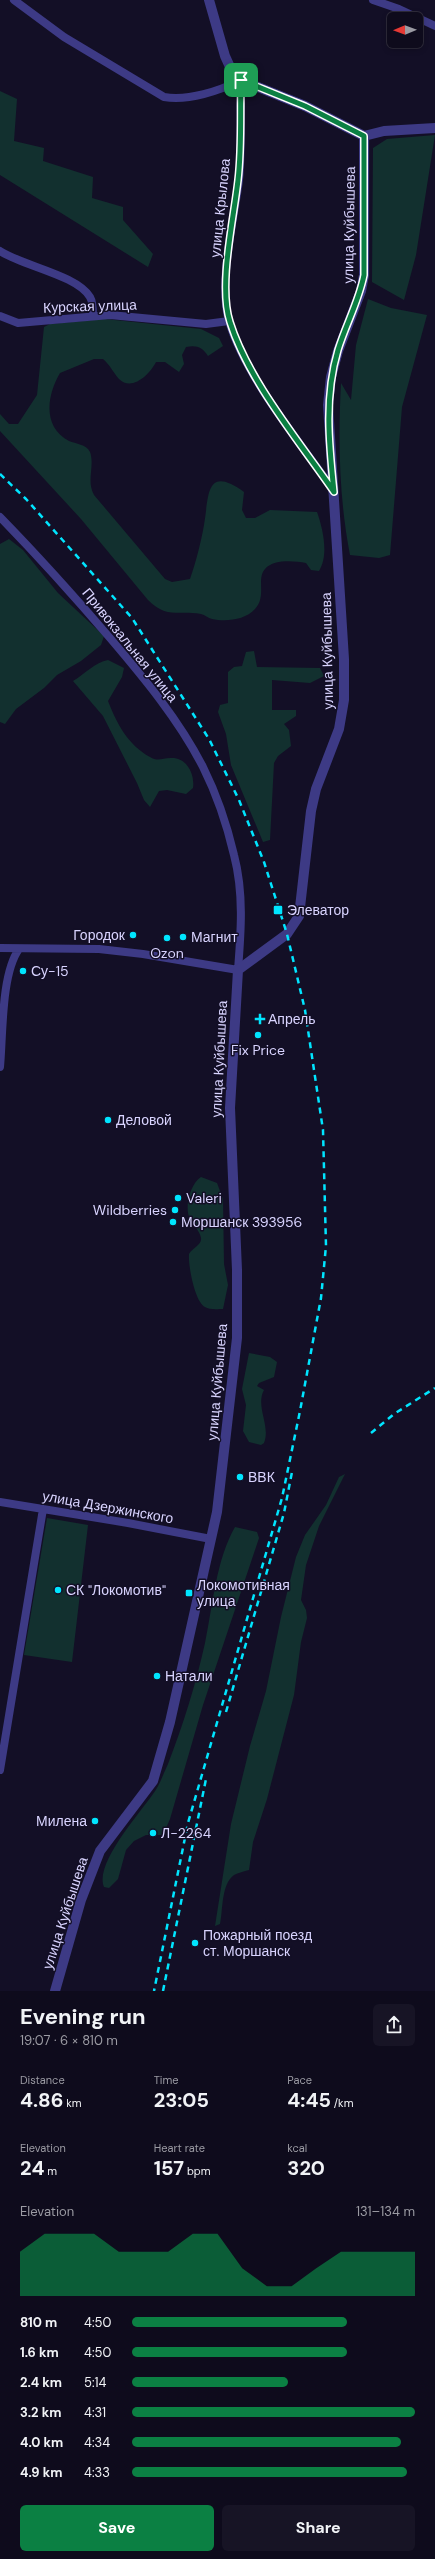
<!DOCTYPE html>
<html lang="en">
<head>
<meta charset="utf-8">
<style>
  body { margin:0; font-family:"DM Sans",sans-serif; background:#171425; color:#f1f3f6; height:100vh; display:flex; flex-direction:column; font-size:15px; white-space:nowrap }
  * { box-sizing:border-box; margin:0 }
  p { font-size:13px; color:#9b9ba3 }
  .icon { flex:none; width:22px; height:22px; fill:none; stroke:currentColor; stroke-width:2; stroke-linecap:round; stroke-linejoin:round }
  .map { position:relative; height:1991px; overflow:hidden }
  .drawer { display:flex; flex-direction:column; background:#0e0b1c; flex:1 }
  .drawer>* { flex:none }
  .needle { width:26px; rotate:269deg }
  .controls { position:absolute; left:387px; top:12px; display:grid; gap:8px }
  .controls a { display:grid; place-items:center; width:36px; height:36px; border-radius:6px; background:#0e0b1c; box-shadow:0 2px 6px #0003,0 0 0 1px #2e2b3b; font-size:20px }
  .pin { position:absolute; display:grid; place-items:center; width:34px; height:34px; color:#fff; margin:-17px; border-radius:8px; box-shadow:0 2px 6px #0006 }
  .round { display:grid; place-items:center; flex:none; width:42px; height:42px; border-radius:6px; background:#171425 }
  .head { display:flex; align-items:center; justify-content:space-between; height:68px; padding:0 20px }
  h1 { font-size:22px; font-weight:700; line-height:30px }
  .metrics { display:grid; grid-template-columns:repeat(3,1fr); gap:6px; height:68px; padding:4px 20px }
  .metrics div { display:grid; align-content:center }
  .metrics b { font-size:20px; font-weight:700 }
  .metrics small { font-size:11px; font-weight:400 }
  .metrics p { font-size:11px }
  .chart { height:112px; padding:8px 20px }
  .chart p { display:flex; justify-content:space-between }
  .chart svg { width:100%; height:72px; margin-top:4px; fill:#0b8043; opacity:.7 }
  .action { display:flex; gap:8px; margin-top:auto; padding:8px 20px }
  .action a { flex:1; height:46px; border-radius:6px; background:#0b8043; color:#fff; font-size:16px; font-weight:700; line-height:46px; text-align:center }
  .action a+a { background:#171425; color:#f1f3f6 }
  ul { padding:0 20px; list-style:none; font-size:13px }
  li { display:grid; grid-template-columns:64px 48px 1fr; align-items:center; height:30px }
  li i { height:10px; border-radius:5px; background:#0b8043 }
  .map>svg:first-child { display:block }
  .green { fill:#12302f }
  .lines { fill:none; stroke-linecap:round; stroke-linejoin:round }
  .minor { stroke:#3d3a85; stroke-width:8 }
  .tertiary { stroke:#3d3a85; stroke-width:10 }
  .rail { stroke:#00e5ff; stroke-width:2.5; stroke-dasharray:6 5; stroke-linecap:butt }
  .route-casing { stroke:#fff; stroke-width:8 }
  .route { stroke:#0b8043; stroke-width:5 }
  .poi-dot { fill:#00e5ff; stroke:#130f26; stroke-width:1.5 }
  .labels { text-anchor:middle; dominant-baseline:central; stroke-width:3; stroke-linejoin:round; paint-order:stroke }
  .street-label { font-size:14px; fill:#d9d4ff; stroke:#130f26 }
  .poi-label { font-size:14px; fill:#d9d4ff; stroke:#130f26; text-anchor:start }
</style>
</head>
<body>
<div class="map">
<svg width="435" height="1991" viewBox="0 0 435 1991">
  <rect width="100%" height="100%" fill="#130f26"/>
  <path class="green" d="M0,91L17,99L14,141L44,148L43,161L93,177L92,198L123,207V220L153,254L148,267L0,175Z
    M435,135L416,255L404,300L372,282L373,148L387,139Z
    M368,299L391,308L427,315L402,407L390,555L379,558L350,555C339,498 338,441 341,383L351,400L356,345Z
    M105,319L201,329L219,338L223,346L208,356C202,347 197,345 186,347L182,355L184,364L179,372L165,362H156C150,374 132,392 119,379C113,372 110,365 103,359H94L60,373C47,395 42,427 69,441C76,444 86,444 90,452C95,466 86,481 94,495L165,579L172,582L190,579C196,562 201,542 204,525C209,497 205,464 244,492L242,510L246,518H255L270,510L317,512C323,529 329,555 319,571L311,570L306,563C294,561 274,559 265,569C256,579 267,596 255,609C245,620 226,622 212,619C208,618 205,615 201,614C178,610 167,619 148,600L81,519L0,431V414L9,424H18L37,395L44,327L50,324Z
    M9,539L23,550L58,593L104,636L101,645L81,661L57,675L44,688L16,709L5,724L0,722V544Z
    M254,651L257,667L320,668L324,676L310,683L272,680V710H296V716L284,724L289,730L291,746L278,756L274,763L270,840L263,842L231,765L226,734L218,712L220,705L228,703V672L234,667L242,666L246,652Z
    M108,660L124,668L122,677L108,701C117,724 128,745 150,757C158,762 162,758 171,758C187,757 195,775 193,788L186,794L167,790L159,791L150,807L144,800L137,783L103,716L73,681C85,674 95,662 108,660Z
    M201,1177L217,1183L223,1199L224,1264L228,1285L223,1309C218,1309 209,1310 205,1307C195,1302 188,1266 189,1254C192,1248 202,1245 201,1238C200,1231 193,1225 190,1219C184,1208 190,1184 201,1177Z
    M249,1353L270,1357L277,1362L274,1377L259,1383L257,1386L264,1390C255,1406 271,1426 264,1443L261,1445L249,1442L243,1431L246,1405L242,1389Z
    M345,1474L319,1526L306,1565L301,1600L306,1610L307,1618L301,1642L294,1695L267,1799L253,1842L249,1870C244,1871 238,1873 234,1875C221,1884 223,1911 220,1924L215,1926L231,1824L250,1746L266,1691L281,1617L296,1557L305,1535L326,1505L339,1477Z
    M47,1518L88,1525L72,1662L24,1655Z
    M235,1527L257,1532L259,1538L203,1705L170,1819L163,1835H146L134,1841L126,1850L118,1879L109,1888L104,1887C94,1864 140,1813 153,1794C160,1785 163,1774 168,1764C183,1725 196,1684 205,1643C213,1605 216,1560 235,1527Z"/>
  <g class="lines">
    <path class="minor" d="M14,0L64,37L164,97C189,101 219,91 241,80C240,112 242,147 239,180C234,220 218,282 229,321C244,375 301,444 334,491
      M373,0L399,9L435,26
      M0,251C23,266 77,275 90,297C93,302 93,310 93,316
      M0,316L18,323L110,315L206,324L229,321
      M0,517C38,556 74,596 110,638C144,678 179,720 203,767C217,795 227,825 234,855C244,893 241,932 238,970L143,954L99,949L0,948
      M0,1067C3,1035 1,974 19,949
      M0,1502L128,1523L211,1539
      M0,1770L43,1509"/>
    <path class="tertiary" d="M209,0L225,56L230,67L241,80L305,106L364,136L384,131L435,128
      M55,1991L81,1900L100,1851L153,1781L170,1722L217,1512L237,1338V1270L230,1108L238,970L287,934L299,916L311,811L316,789L339,729L344,700V659L328,405L331,377L338,351L361,291L364,275V136"/>
    <path class="rail" d="M0,474L26,499L132,618L209,739L239,800L264,862L287,934L305,1010L323,1130L326,1246L321,1298L300,1411L282,1498L188,1823L154,1991
      M371,1433L394,1414L435,1388
      M226,1712L284,1513L292,1472
      M163,1991L206,1779"/>
  </g>
  <g class="lines">
    <defs>
      <path id="route" d="M241,80L305,106L364,136V275C359,301 346,324 338,350C324,397 329,444 334,492C299,441 248,380 230,322C218,285 234,218 238,180C242,147 240,113 241,80Z"/>
    </defs>
    <use href="#route" class="route-casing"/>
    <use href="#route" class="route"/>
  </g>
  <g class="poi-dot">
    <rect x="273" y="905" width="10" height="10" rx="2"/>
    <circle cx="133" cy="935" r="4"/>
    <circle cx="183" cy="937" r="4"/>
    <circle cx="167" cy="938" r="4"/>
    <circle cx="23" cy="971" r="4"/>
    <path d="M258 1013h4v4h4v4h-4v4h-4v-4h-4v-4h4z"/>
    <circle cx="258" cy="1035" r="4"/>
    <circle cx="108" cy="1120" r="4"/>
    <circle cx="178" cy="1198" r="4"/>
    <circle cx="175" cy="1210" r="4"/>
    <circle cx="173" cy="1222" r="4"/>
    <circle cx="240" cy="1477" r="4"/>
    <circle cx="58" cy="1590" r="4"/>
    <rect x="185" y="1589" width="8" height="8" rx="2"/>
    <circle cx="157" cy="1676" r="4"/>
    <circle cx="95" cy="1821" r="4"/>
    <circle cx="153" cy="1833" r="4"/>
    <circle cx="195" cy="1943" r="4"/>
  </g>
  <g class="labels">
    <g class="street-label">
      <text transform="translate(220 208) rotate(-84)">улица Крылова</text>
      <text transform="translate(349 225) rotate(-89)">улица Куйбышева</text>
      <text transform="translate(90 306) rotate(-2)">Курская улица</text>
      <text transform="translate(130 645) rotate(51)">Привокзальная улица</text>
      <text transform="translate(327 651) rotate(-91)">улица Куйбышева</text>
      <text transform="translate(219 1059) rotate(-87)">улица Куйбышева</text>
      <text transform="translate(217 1382) rotate(-85)">улица Куйбышева</text>
      <text transform="translate(108 1507) rotate(10)">улица Дзержинского</text>
      <text transform="translate(65 1913) rotate(-72)">улица Куйбышева</text>
    </g>
    <g class="poi-label">
      <text x="287" y="910">Элеватор</text>
      <text x="125" y="935" text-anchor="end">Городок</text>
      <text x="191" y="937">Магнит</text>
      <text x="167" y="953" text-anchor="middle">Ozon</text>
      <text x="31" y="971">Су-15</text>
      <text x="268" y="1019">Апрель</text>
      <text x="258" y="1050" text-anchor="middle">Fix Price</text>
      <text x="116" y="1120">Деловой</text>
      <text x="186" y="1198">Valeri</text>
      <text x="167" y="1210" text-anchor="end">Wildberries</text>
      <text x="181" y="1222">Моршанск 393956</text>
      <text x="248" y="1477">ВВК</text>
      <text x="197" y="1585">Локомотивная<tspan x="197" dy="16">улица</tspan></text>
      <text x="66" y="1590">СК "Локомотив"</text>
      <text x="165" y="1676">Натали</text>
      <text x="87" y="1821" text-anchor="end">Милена</text>
      <text x="161" y="1833">Л-2264</text>
      <text x="203" y="1935">Пожарный поезд<tspan x="203" dy="16">ст. Моршанск</tspan></text>
    </g>
  </g>
</svg>
<div class="controls">
<a><svg class="needle" viewBox="-14 -14 28 28"><path d="M0-13l5 13h-10z" fill="#e53935"/><path d="M0 13l5-13h-10z" fill="#9b9ba3"/></svg></a>
</div>
<div class="pin" style="left:241px;top:80px;background:#1e9e55"><svg class="icon" aria-label="arrive" viewBox="0 0 24 24"><path d="M6 21V4h12l-3 4 3 4H6"/></svg></div>
</div>
<section class="drawer">
<div class="head"><div><h1>Evening run</h1><p>19:07 · 6 × 810 m</p></div><a class="round"><svg class="icon" aria-label="share" viewBox="0 0 24 24"><path d="M12 15V3M7 8l5-5 5 5M5 13v7h14v-7"/></svg></a></div>
<div class="metrics">
<div><p>Distance</p><b>4.86<small> km</small></b></div>
<div><p>Time</p><b>23:05</b></div>
<div><p>Pace</p><b>4:45<small> /km</small></b></div>
</div>
<div class="metrics">
<div><p>Elevation</p><b>24<small> m</small></b></div>
<div><p>Heart rate</p><b>157<small> bpm</small></b></div>
<div><p>kcal</p><b>320</b></div>
</div>
<div class="chart"><p><span>Elevation</span>131–134 m</p>
<svg viewBox="0 0 160 44" preserveAspectRatio="none"><path d="M0 44V17L10 6L20 6L30 6L40 17L50 17L60 17L70 6L80 6L90 27L100 38L110 38L120 27L130 17L140 17L150 17L160 17V44z"/></svg>
</div>
<ul>
<li><b>810 m</b>4:50<i style="width:76%"></i></li>
<li><b>1.6 km</b>4:50<i style="width:76%"></i></li>
<li><b>2.4 km</b>5:14<i style="width:55%"></i></li>
<li><b>3.2 km</b>4:31<i style="width:100%"></i></li>
<li><b>4.0 km</b>4:34<i style="width:95%"></i></li>
<li><b>4.9 km</b>4:33<i style="width:97%"></i></li>
</ul>
<div class="action"><a>Save</a><a>Share</a></div>
</section>
</body>
</html>
